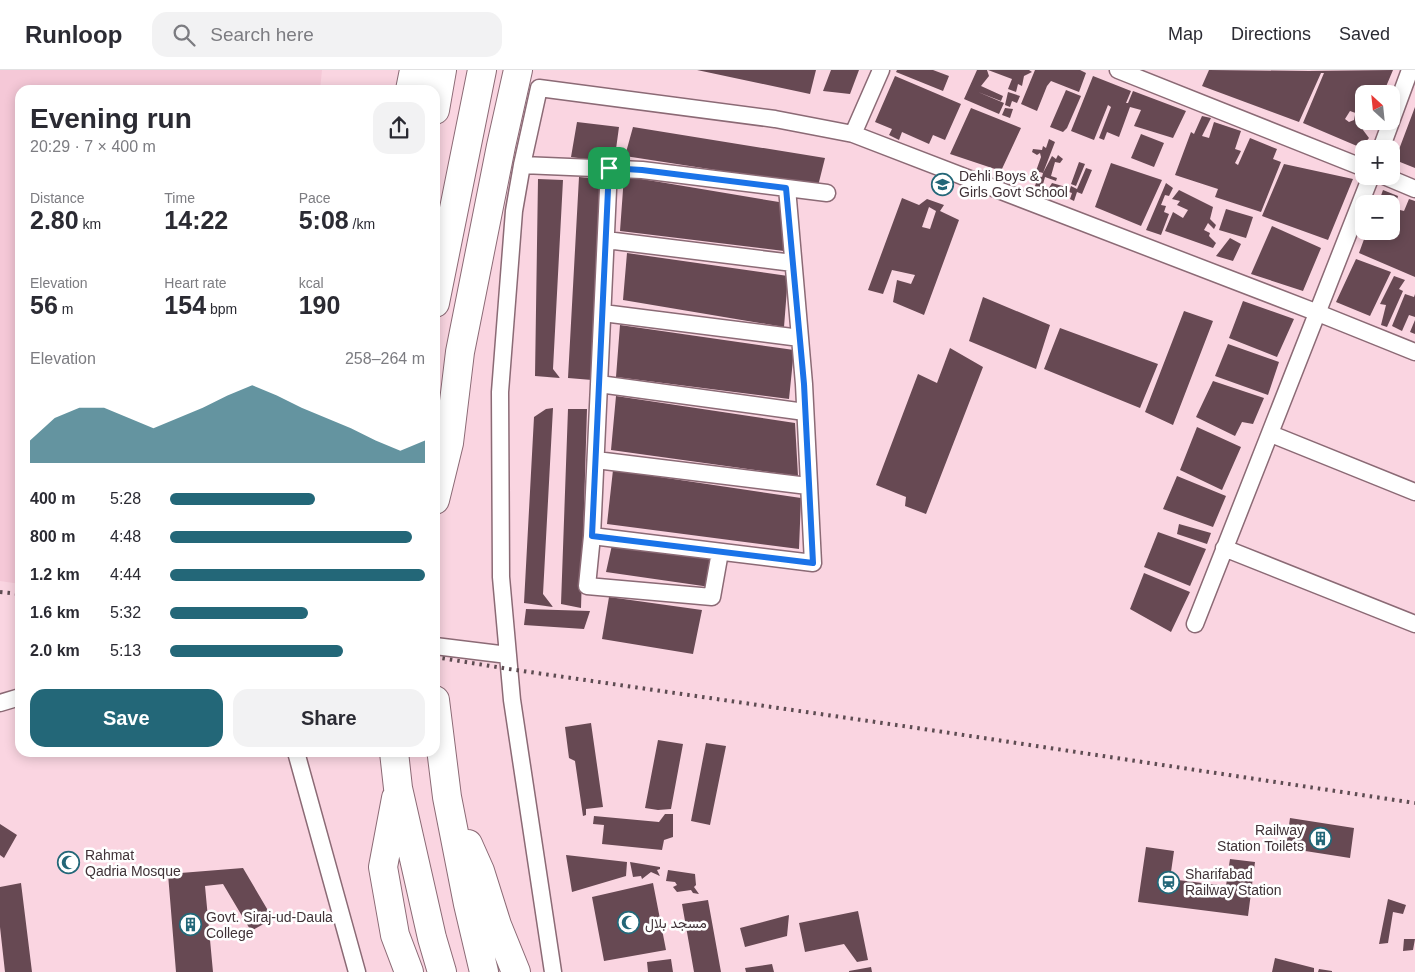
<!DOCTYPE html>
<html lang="en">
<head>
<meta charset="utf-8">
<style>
  body { margin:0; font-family:Arial,Vazirmatn,sans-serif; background:#f2f2f3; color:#2b2b33; height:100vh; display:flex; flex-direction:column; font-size:19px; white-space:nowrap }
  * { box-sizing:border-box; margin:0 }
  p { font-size:16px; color:#7c7c81 }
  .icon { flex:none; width:28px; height:28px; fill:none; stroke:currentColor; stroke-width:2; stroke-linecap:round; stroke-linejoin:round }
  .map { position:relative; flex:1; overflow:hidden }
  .side { position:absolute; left:15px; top:15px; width:425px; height:672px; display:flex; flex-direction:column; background:#fff; border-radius:15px; box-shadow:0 2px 12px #0003 }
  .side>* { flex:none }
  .needle { width:32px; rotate:333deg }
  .tools { position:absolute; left:1355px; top:15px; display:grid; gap:10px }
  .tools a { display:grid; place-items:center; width:45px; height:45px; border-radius:10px; background:#fff; box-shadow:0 2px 12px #0003; font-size:25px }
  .pin { position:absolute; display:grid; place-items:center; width:42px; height:42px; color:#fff; margin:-21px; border-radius:10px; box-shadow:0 2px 8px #0006 }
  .round { display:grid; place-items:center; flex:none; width:52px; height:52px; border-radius:15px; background:#f2f2f3 }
  .head { display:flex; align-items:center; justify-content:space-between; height:85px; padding:0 15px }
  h1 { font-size:28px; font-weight:600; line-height:38px }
  .figures { display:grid; grid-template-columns:repeat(3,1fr); gap:8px; height:85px; padding:5px 15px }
  .figures div { display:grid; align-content:center }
  .figures b { font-size:25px; font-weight:600 }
  .figures small { font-size:14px; font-weight:400 }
  .figures p { font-size:14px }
  .chart { height:140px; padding:10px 15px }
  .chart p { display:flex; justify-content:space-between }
  .chart svg { width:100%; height:90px; margin-top:5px; fill:#236778; opacity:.7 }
  .action { display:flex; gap:10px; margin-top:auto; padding:10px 15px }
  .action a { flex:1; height:58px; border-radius:15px; background:#236778; color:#fff; font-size:20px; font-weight:600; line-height:58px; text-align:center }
  .action a+a { background:#f2f2f3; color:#2b2b33 }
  ul { padding:0 15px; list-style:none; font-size:16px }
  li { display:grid; grid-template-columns:80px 60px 1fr; align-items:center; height:38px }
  li i { height:12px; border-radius:6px; background:#236778 }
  header { display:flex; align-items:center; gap:30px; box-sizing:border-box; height:70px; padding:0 25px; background:#fff; border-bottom:1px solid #e1e1e2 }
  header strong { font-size:24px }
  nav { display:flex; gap:28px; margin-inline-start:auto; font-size:18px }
  .search { width:350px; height:45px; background:#f2f2f3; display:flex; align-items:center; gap:12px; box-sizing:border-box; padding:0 18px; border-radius:15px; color:#7c7c81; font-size:19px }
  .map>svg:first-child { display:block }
  .built { fill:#f5c8d7 }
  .building { fill:#674953; fill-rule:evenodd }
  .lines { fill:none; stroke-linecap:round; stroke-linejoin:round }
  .minor-casing { stroke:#8b6a75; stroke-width:19 }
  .trunk-casing { stroke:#8b6a75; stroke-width:30 }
  .minor { stroke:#fff; stroke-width:16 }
  .trunk { stroke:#fff; stroke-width:28 }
  .rail { stroke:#5e4c52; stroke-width:4; stroke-dasharray:2.5 5; stroke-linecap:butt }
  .route-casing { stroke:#fff; stroke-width:10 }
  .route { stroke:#1a73e8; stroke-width:6 }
  .labels { text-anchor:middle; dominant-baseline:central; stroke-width:5; stroke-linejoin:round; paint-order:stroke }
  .poi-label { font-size:14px; fill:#403237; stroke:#fff; text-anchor:start }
</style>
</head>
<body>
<header>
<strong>Runloop</strong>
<div class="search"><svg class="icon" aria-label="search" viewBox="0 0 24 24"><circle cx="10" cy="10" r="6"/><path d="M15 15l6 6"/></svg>Search here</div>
<nav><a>Map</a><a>Directions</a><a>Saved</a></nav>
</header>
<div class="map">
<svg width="1415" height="902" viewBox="0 0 1415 902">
  <rect width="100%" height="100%" fill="#fad5e1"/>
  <path class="built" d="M0,0H322L320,20H20V514L0,511Z"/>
  <path class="building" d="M697,0H816L810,24Z
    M831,0H859L850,24L823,21Z
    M897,0H933L949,6L943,21L896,2Z
    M977,0H987L989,6L981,16L1003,26L1001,31L978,22L1004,33L999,44L964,29Z
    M988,0H1029L1032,2L1024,6L1022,16L1018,14L1016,22L1008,19L1012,9Z
    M1035,0H1080L1086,3L1079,22L1051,11L1047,16L1037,41L1021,34Z
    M1209,0L1309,1L1393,0L1385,19L1386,24H1364V46L1350,41L1345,49L1349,52L1354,50L1355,45L1363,49L1361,53L1364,56L1363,60L1369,68L1364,74L1357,76L1303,53L1324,3H1321L1299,52L1202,16Z
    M895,6L961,34L945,70L933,65L929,74L902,62L899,70L889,65L892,59L875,52Z
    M1093,6L1131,21L1126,33H1128L1133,21L1186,41L1173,68L1134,56L1141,40L1130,37L1119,67L1107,62L1104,70L1099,68L1111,37L1108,35L1094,70L1071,61Z
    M1066,20L1081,26L1067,58L1063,62L1050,57Z
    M1008,22L1020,26L1017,33L1012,31L1010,37L1005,35Z
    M1415,37V98L1395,90Z
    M971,38L1021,58L1001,101L950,84Z
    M1005,38L1013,39L1010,48L1002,45Z
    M1202,46L1211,48L1202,66L1209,68L1214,52L1241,61L1235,79L1241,81L1235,93L1238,95L1250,68L1277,79L1273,89L1281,92L1261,142L1215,127L1218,119L1175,105L1191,62L1194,64Z
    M577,52L619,57L616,79L620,85L618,92L599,90L594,85L592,90L571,87Z
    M633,57L825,88L818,116L625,86Z
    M1141,64L1164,73L1154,97L1131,88Z
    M1049,69L1055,72L1043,103L1052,86L1056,89L1058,85L1063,89L1060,93L1055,92L1051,106L1057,108L1056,111L1045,107L1042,118L1035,116L1036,113L1033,108L1036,105L1042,107L1043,103L1036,101L1041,87L1040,83L1037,85L1032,82L1033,79L1042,80L1043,76L1046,78Z
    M1079,92L1085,94L1076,116L1071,114Z
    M1111,93L1162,110L1141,156L1095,137Z
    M1284,94L1353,109L1328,170L1262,146Z
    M1086,98L1092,100L1082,124L1077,122L1074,131L1070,129L1072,123L1069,122L1071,116L1077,119Z
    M624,106L785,133L784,181L620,161Z
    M579,107L602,109L592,310L568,308Z
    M538,109L563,110L553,299L560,308L535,306Z
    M1052,113L1066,117L1062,126L1047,121Z
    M1166,113L1173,118L1169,126L1165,125L1161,135L1166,136L1164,142L1169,144L1161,165L1146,160Z
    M1179,120L1213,137L1210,149L1216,155L1214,159L1208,153L1204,160L1210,163L1209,166L1216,173L1213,178L1165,161L1173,142L1183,148L1188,140L1177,135L1180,131L1172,129Z
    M1383,120L1398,126L1396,134L1400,140L1404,141L1409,129L1415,131V207L1359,183L1367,161H1391V134H1378Z
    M902,128L919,135L927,129L944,135L940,141L959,150L924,245L893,232L897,210L911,214L915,205L892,200L883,224L868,220ZM929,137L936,141L930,159L922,157Z
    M1226,139L1253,147L1246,168L1219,160Z
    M1272,156L1321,178L1303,221L1251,204Z
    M1230,168L1241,174L1233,191L1216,186Z
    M627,183L788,206L784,257L623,230Z
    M1356,189L1391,202L1370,246L1336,232Z
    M1394,206L1405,210L1399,219L1403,221L1387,257L1381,255L1386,235L1380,234Z
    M1405,224L1414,227L1415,224V247L1409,245L1402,261L1392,256Z
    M983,227L1050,255L1036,299L969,271Z
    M1243,231L1294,249L1277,287L1229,268Z
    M1184,241L1213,251L1173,355L1145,342Z
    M1415,250V264L1410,262Z
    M620,255L794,280L789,329L616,307Z
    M1060,258L1158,294L1140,338L1044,299Z
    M1228,274L1279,292L1268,325L1215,306Z
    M950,278L983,297L926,444L905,436L906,427L876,415L918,304L937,313Z
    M1213,311L1264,328L1253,354L1242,352L1235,366L1196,347Z
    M616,326L795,353L798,406L611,380Z
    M553,338L543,524L553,537L524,533L534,347L546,339Z
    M568,339H587L581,538L561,534Z
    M1197,357L1241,377L1222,420L1180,400Z
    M613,400L801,428L799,479L607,454Z
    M1177,406L1226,426L1213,457L1163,439Z
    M1179,454L1211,463L1207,474L1177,464Z
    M1158,462L1206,479L1190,516L1144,497Z
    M612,475L714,487L710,517L606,502Z
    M1144,503L1190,522L1171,562L1130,539Z
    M609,527L702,540L693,584L602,569Z
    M526,539L590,541L584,559L524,555Z
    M591,653L603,737L586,739V745L583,746L575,691L569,688L565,657Z
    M658,670L683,674L671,739L658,740L645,738Z
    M706,673L726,676L710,755L691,751Z
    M665,744H673V767L664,770L662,780L602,774L604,755L593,754L594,746L659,752Z
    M1290,748L1354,758L1350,788L1286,778Z
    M0,754L17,765L4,788L0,785Z
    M1146,777L1174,781L1170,809L1226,816L1230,789L1255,792L1248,846L1138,832Z
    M566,785L627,792L626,806L572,822Z
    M630,792L660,797V799L657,800L660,806L651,802L642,809L641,806L633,807Z
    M243,798L273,849L251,861L223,814L205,816L213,902H176L168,804Z
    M668,800L695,804L696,815L694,817L699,824L693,823L691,820L677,822L673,817L677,815L675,812L666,811Z
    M21,813L32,902H5L0,857V817Z
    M653,813L666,880L604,891L592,827Z
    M1388,829L1406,835L1403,844L1393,842L1388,873L1379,874Z
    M708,830L721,902H694L682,834Z
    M858,841L868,890L857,892L844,874L805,882L799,853Z
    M789,845L787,866L745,877L740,858Z
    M1404,869H1415L1413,880L1403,881Z
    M1275,888L1314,898V902H1272Z
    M671,889L673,902H648L647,892Z
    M772,894L774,902H746L745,898Z
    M871,897L872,902H849V901Z
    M1319,899L1332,901V902H1318Z"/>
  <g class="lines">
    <defs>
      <path id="minor" d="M1118,0L1364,98
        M853,64L881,0
        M1381,79L1410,0
        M522,95L642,100L827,123
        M609,98L592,466L587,516L712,527L720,482
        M1384,106L1415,119
        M606,170L793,193
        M603,243L800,268
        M599,314L805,342
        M1271,364L1415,422
        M596,390L808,416
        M592,466L813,493L804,314L787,118
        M1224,478L1415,554
        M1195,554L1371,106
        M435,576L508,585
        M0,633L20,627
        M296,682L357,902
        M553,902L512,630L501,507L500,322L514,141L522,95L539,18L775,49L853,64L1318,243L1415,282"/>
      <path id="trunk" d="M410,20L414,0
        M435,40L442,0
        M435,233L482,0
        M435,430L449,373L460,282L501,76L518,0
        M435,630L447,727L468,834L484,902
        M394,682L398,718L432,868L442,902
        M396,728L383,797L395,865L409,902
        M468,774L480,801L497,855L516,902"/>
    </defs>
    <use href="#minor" class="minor-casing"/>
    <use href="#trunk" class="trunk-casing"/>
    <use href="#minor" class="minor"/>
    <use href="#trunk" class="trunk"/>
    <path class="rail" d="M0,522L20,524
      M435,587L509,599L917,658L1415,733"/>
  </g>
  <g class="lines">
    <defs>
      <path id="route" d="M609,98L642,100L786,118L804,314L813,493L592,466Z"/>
    </defs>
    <use href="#route" class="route-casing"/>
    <use href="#route" class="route"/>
  </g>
  <defs>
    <symbol id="school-ring" viewBox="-11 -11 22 22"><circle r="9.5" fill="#fff" stroke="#236778" stroke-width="1.5"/><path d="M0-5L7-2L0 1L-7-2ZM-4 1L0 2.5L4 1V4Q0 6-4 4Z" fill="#236778"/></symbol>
    <symbol id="building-ring" viewBox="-11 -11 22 22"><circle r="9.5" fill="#fff" stroke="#236778" stroke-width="1.5"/><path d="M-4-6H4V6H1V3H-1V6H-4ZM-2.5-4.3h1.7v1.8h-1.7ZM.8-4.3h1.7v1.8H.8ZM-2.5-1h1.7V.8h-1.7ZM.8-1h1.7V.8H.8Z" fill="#236778"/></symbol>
    <symbol id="mosque-ring" viewBox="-11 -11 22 22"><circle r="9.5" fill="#fff" stroke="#236778" stroke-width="1.5"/><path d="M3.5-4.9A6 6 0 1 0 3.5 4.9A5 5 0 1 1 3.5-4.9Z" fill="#236778"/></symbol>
    <symbol id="station-ring" viewBox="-11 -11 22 22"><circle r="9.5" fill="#fff" stroke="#236778" stroke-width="1.5"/><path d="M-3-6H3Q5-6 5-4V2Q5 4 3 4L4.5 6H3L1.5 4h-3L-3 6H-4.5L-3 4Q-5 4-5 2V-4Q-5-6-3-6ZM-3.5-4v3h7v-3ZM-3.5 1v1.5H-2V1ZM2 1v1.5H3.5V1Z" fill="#236778"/></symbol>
  </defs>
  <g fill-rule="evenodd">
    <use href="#school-ring" x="930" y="102" width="25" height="25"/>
    <use href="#building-ring" x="1308" y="756" width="25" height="25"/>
    <use href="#mosque-ring" x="56" y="780" width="25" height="25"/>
    <use href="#station-ring" x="1156" y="800" width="25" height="25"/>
    <use href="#mosque-ring" x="616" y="840" width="25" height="25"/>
    <use href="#building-ring" x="178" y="842" width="25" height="25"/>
  </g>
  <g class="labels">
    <g class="poi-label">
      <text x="959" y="106">Dehli Boys &amp;<tspan x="959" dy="16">Girls Govt School</tspan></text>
      <text x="1304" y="760" text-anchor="end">Railway<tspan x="1304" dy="16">Station Toilets</tspan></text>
      <text x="85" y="785">Rahmat<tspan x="85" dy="16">Qadria Mosque</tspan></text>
      <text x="1185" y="804">Sharifabad<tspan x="1185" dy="16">Railway Station</tspan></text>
      <text x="206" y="847">Govt. Siraj-ud-Daula<tspan x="206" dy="16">College</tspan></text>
      <text x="645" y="853">مسجد بلال</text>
    </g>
  </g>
</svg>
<div class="tools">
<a><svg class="needle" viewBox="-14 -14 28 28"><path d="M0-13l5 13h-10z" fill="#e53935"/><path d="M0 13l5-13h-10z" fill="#7c7c81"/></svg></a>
<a>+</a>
<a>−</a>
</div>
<div class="pin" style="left:609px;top:98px;background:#1e9e55"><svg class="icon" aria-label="arrive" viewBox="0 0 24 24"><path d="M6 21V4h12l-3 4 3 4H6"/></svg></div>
<section class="side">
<div class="head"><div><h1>Evening run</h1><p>20:29 · 7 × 400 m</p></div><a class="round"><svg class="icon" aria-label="share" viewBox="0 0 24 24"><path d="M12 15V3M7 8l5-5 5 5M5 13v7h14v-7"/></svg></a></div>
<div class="figures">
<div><p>Distance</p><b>2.80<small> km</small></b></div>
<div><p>Time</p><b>14:22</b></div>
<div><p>Pace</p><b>5:08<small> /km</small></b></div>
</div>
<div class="figures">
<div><p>Elevation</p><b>56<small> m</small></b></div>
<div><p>Heart rate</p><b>154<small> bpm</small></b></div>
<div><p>kcal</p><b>190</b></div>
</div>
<div class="chart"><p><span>Elevation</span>258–264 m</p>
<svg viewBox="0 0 160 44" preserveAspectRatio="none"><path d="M0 44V33L10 22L20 17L30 17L40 22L50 27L60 22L70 17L80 11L90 6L100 11L110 17L120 22L130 27L140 33L150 38L160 33V44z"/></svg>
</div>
<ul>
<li><b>400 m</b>5:28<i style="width:57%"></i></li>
<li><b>800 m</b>4:48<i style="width:95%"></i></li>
<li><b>1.2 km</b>4:44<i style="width:100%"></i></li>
<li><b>1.6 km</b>5:32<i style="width:54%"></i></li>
<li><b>2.0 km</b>5:13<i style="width:68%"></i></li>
</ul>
<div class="action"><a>Save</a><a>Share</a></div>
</section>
</div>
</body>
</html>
